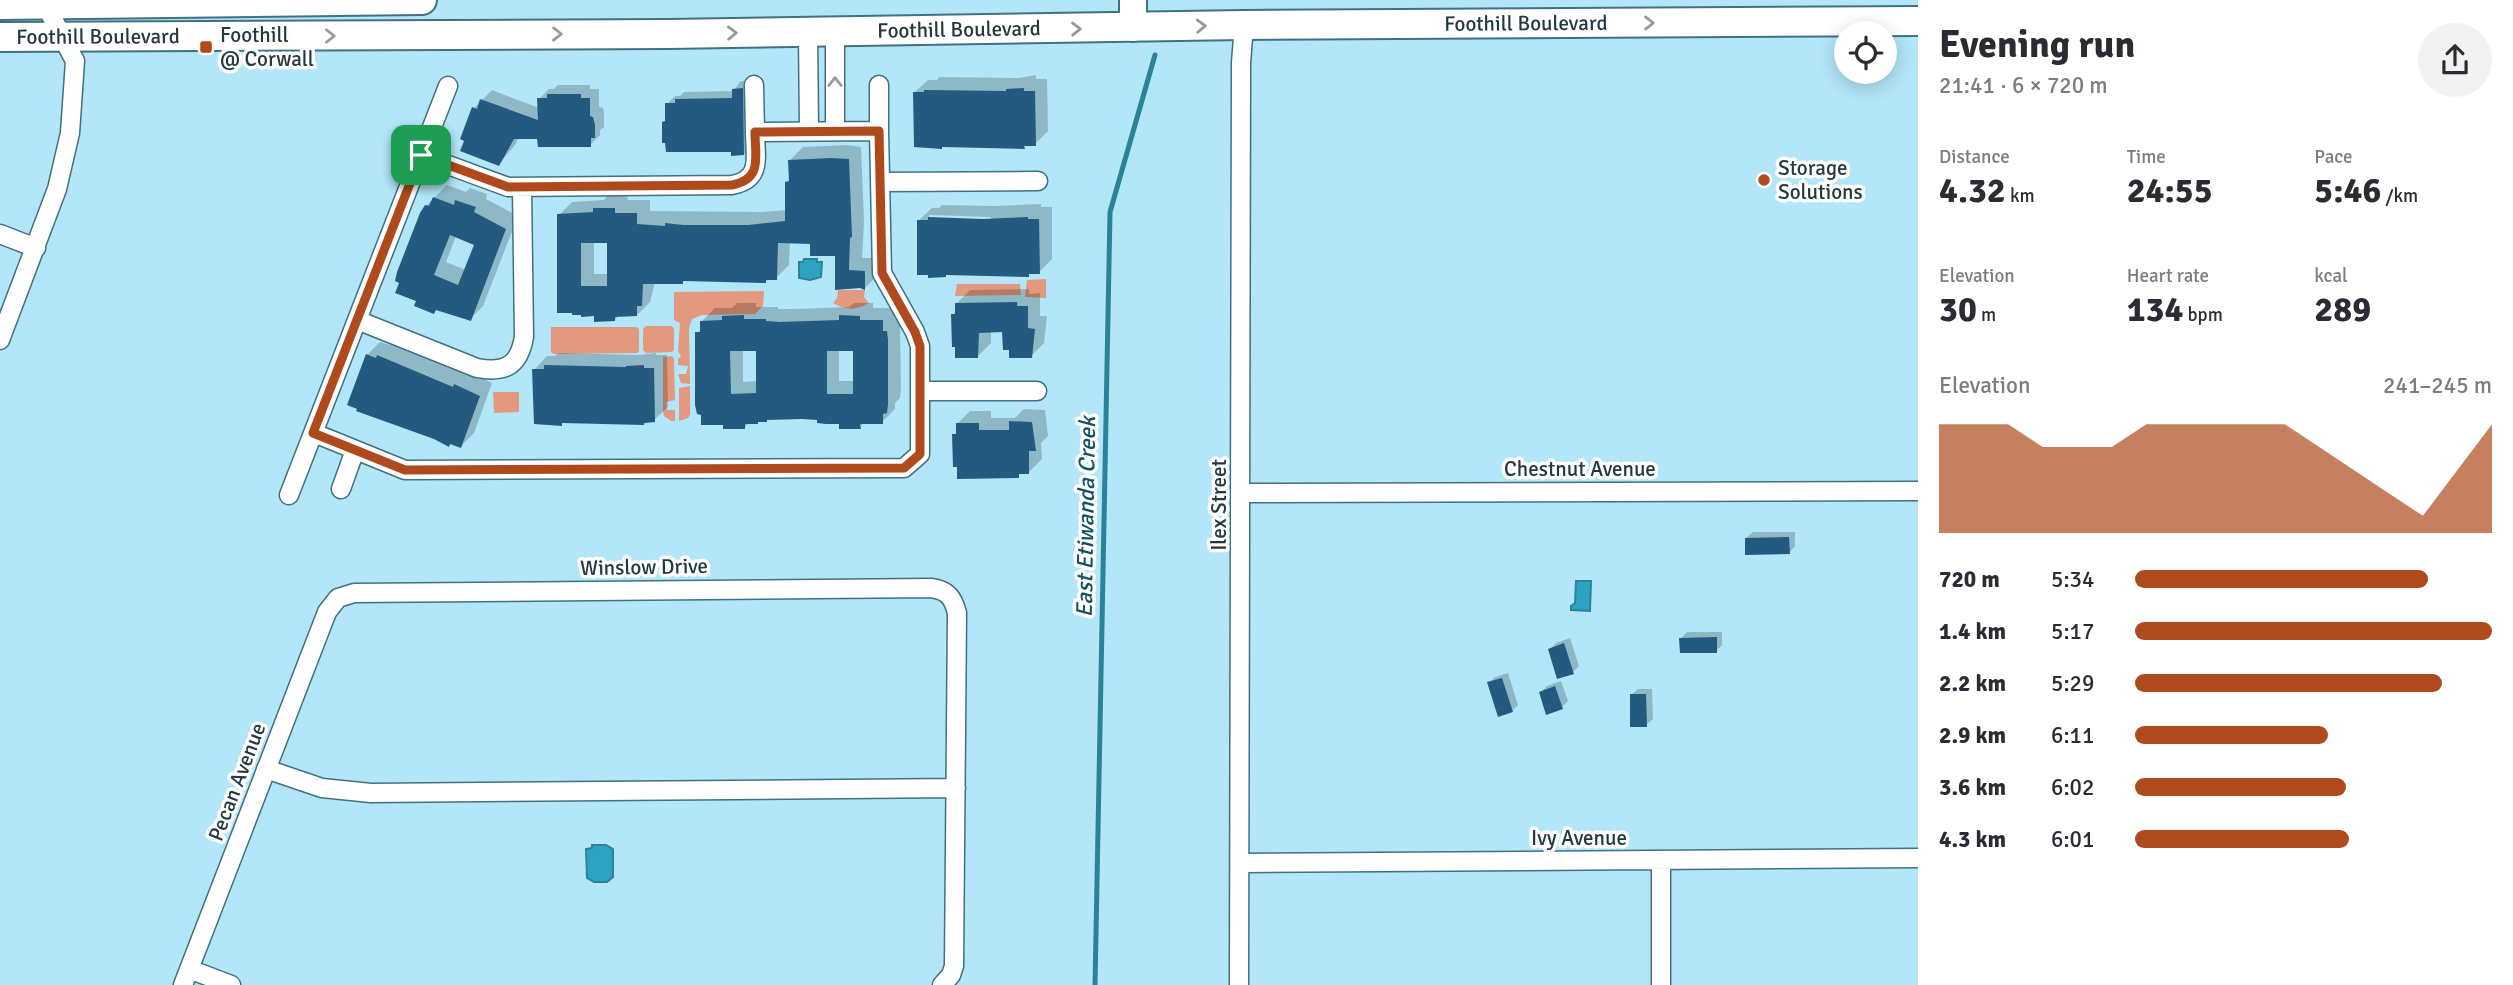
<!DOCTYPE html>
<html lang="en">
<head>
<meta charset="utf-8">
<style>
  body { margin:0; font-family:Signika,sans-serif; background:#f2f2f3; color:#2b2b33; height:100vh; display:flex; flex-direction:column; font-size:26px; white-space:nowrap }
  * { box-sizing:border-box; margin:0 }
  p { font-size:23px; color:#7c7c81 }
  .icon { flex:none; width:38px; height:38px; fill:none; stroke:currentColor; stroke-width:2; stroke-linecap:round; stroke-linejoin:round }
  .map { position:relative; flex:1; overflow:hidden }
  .side { display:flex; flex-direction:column; background:#fff; width:595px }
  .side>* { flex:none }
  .buttons { position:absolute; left:1834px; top:21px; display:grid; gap:14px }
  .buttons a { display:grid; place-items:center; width:63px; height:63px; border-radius:50%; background:#fff; box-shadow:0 4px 18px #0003; font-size:35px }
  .pin { position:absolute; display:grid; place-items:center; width:60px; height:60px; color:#fff; margin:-30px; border-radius:14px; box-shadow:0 4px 10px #0006 }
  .round { display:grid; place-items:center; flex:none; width:74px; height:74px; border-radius:37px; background:#f2f2f3 }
  .overview { display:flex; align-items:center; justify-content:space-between; height:119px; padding:0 21px }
  h1 { font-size:38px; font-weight:800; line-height:52px }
  .metrics { display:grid; grid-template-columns:repeat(3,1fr); gap:10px; height:119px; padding:7px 21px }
  .metrics div { display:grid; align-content:center }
  .metrics b { font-size:35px; font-weight:800 }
  .metrics small { font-size:19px; font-weight:400 }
  .metrics p { font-size:19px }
  .chart { height:196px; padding:14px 21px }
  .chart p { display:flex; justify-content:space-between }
  .chart svg { width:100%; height:126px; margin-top:7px; fill:#af4a1c; opacity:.7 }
  ul { padding:0 21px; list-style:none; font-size:23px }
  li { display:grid; grid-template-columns:112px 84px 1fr; align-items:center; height:52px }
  li i { height:18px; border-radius:9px; background:#af4a1c }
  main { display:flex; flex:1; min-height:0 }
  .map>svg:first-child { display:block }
  .green { fill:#e2997d }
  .water { fill:#2ea2c3; stroke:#2b829b; stroke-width:2 }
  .shadow { fill:#0003; fill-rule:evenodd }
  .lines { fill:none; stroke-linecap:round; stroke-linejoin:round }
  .stream { stroke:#2b829b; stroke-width:5 }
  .building { fill:#245a7f; fill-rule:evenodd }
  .street-casing { stroke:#417080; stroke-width:21 }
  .secondary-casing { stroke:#417080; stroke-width:30 }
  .primary-casing { stroke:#417080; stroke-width:32 }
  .street { stroke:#fff; stroke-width:18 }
  .secondary { stroke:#fff; stroke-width:26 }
  .primary { stroke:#fff; stroke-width:28 }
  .oneway { stroke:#929c9f }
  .route-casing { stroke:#fff; stroke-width:14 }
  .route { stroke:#af4a1c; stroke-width:9 }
  .poi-dot { fill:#af4a1c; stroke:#fdfdfd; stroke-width:2.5 }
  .labels { text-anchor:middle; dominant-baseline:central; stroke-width:7; stroke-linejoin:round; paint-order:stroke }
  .street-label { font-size:21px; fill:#24383f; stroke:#fdfdfd }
  .poi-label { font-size:21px; fill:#24383f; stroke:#fdfdfd; text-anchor:start }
  .water-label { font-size:23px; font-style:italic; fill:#135163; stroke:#fdfdfd }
</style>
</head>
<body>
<main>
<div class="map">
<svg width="1918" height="985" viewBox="0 0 1918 985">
  <rect width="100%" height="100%" fill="#b3e6f8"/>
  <path class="green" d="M1046,279V298L1025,297L1027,280Z
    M957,284H1020L1021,295L955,296Z
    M838,290H865L864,297L869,303C856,311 846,310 833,303L837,298Z
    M764,291L763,306L755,314L702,315L692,319L689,328L690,384L681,383L678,374H686L688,366L678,365V359L681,356L678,351L680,323L674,320V292Z
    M646,326H672L674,329V350L672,352L646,353L643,350V329Z
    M551,327H636L639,329V351L637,353L554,354L551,352Z
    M672,356L674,359L675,400L666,402L667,410H675V421H671L664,416L663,411V357Z
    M690,386V415L688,418L679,421V388Z
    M493,392H519V412L494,413Z"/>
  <path class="water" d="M804,259H817V262H822L821,277L810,280L799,278V262H803Z
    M1576,581H1591L1590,611L1571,610V606L1575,603Z
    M592,845H606L613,849V877L607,882H594L587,878L586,849L592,848Z"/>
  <path class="shadow" d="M1036,75V79H1047L1048,131L1035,144H1026L1024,147L944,145L941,148L914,93L928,80H937L939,77L1019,78Z
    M741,81H750L752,146L744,154L667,120V104L675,96H680L684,92L733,91Z
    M558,85H590V89H599V107L603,108L604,114V127L600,130V135L590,145L539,137H519L515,145L499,164L474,108L492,90L539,108V99L549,89H554Z
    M846,145L861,147L864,222L862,258H877L878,275L865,288L861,286L836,254L812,242L790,241L789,265L776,278L765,281L686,279L683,282H655L650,302L637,315H619L615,320L595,315L573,314L559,215L572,202L604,200L608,195L627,196L628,200H650V211L762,212L787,210L790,160L803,147ZM594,242H609V274H594Z
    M447,185L466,192L470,188L487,194L486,199L518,216L483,306L470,319L437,309L426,206ZM456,236L476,244L466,270L446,262Z
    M1041,204V207H1052V259L1039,272L918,221L932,208H939L942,205L996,206ZM929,215L991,217V221L929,219Z
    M1029,289V294L1040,293V316H1047L1044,343L1031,356L1004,331H991V343L978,356L953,315L957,311V303L970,290Z
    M737,303H756V307H778V309H794L849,307L854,303H873V308H895V319H899L900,326L901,389L900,398L895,403V409L882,422H865L860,427L819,418H769L750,422L744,428L697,333L702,329V321L715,308H732ZM743,349H758V381L743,382ZM839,349H854V381H839Z
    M380,342L390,345L392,343L467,374L469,372L492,383L474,433L461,446L451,442L449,445L373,414L367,355Z
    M559,353L639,355L656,353V355H667L668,407L654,420L644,424L564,421L561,424L534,370L547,356H555Z
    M1024,409L1045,410L1048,436L1041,443L1042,459L1029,472H1022L1018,476L954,435L958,431L957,424L970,411H991V418H1015Z
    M1753,532H1795V546L1789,553L1746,538Z
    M1687,632H1722V645L1716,651L1681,638Z
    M1570,638L1579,666L1573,672L1550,649L1556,643Z
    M1508,673L1518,705L1512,711L1489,683L1495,677Z
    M1561,681L1568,701L1562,707L1541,692L1547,686Z
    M1638,689H1652L1653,719L1646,725L1631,695Z"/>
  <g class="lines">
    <path class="stream" d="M1095,985L1110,212L1155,55"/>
  </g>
  <path class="building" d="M743,88L744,155L731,156V152H666L665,143H662V122L665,121V103H675V99L732,98V89Z
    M1024,88V91H1035L1036,146H1024L1025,149L942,147V149L914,147L913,92H924V90L1006,91V89Z
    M547,94H581V98H590V116L593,117L595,125V138H591V147H538L537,139H514L499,166L460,151L464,141L460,139L472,107L477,109L480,99L538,120L537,98H547Z
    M831,158L849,159L852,237L850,238L849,270L865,271V290L860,288L835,290V256H810V244L778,243L777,280H766V283L683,281V284H643L642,306H637V316L615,317V321L594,322V316L581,317V315H572V313H557V214L593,212V208H615V213H637V224L665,226V223L683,225H748L785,221V182L789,181L788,160ZM581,243H607V286H581Z
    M433,197L454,205L455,200L476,207L474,212L506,229L471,321L436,310L434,314L414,306L416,301L395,293L399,283L395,281L397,272L420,213L425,205L429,206ZM450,235L474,245L458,285L434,275Z
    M928,217L982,219L1028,217V219H1039L1040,274H1029V277L946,275V277L928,278V275H917V220H928Z
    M1017,302V306H1028V328L1035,329L1032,358H1009V350H1003L1002,332L979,333L978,358H955V347H952L951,314H955V303Z
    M744,315V319H766V321L780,322L839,320V315L860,316V320H883V331H887L888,340V404L887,413L883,414V424H860L861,429H839V424H826L817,423V420L802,419L767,420V422H758V424H745V429H723V425H701V415L697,414L695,405V332H700V321L722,320V316ZM730,351H756V393L731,394ZM827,351H853V394H827Z
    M366,354L376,358L377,355L453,387L454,384L480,396L461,448L450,444L449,447L434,439L356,411L357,409L347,405Z
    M544,365L626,367V366L644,365V368H654L655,422L644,423V425L562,423V426L534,424L532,369H544Z
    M1009,421L1032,422L1036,451H1029V474H1019V478L957,479V467H953L952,434H956V423H979V430H1009Z
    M1789,537L1790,554L1745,555V538Z
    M1717,637V653H1680L1679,638Z
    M1564,643L1574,674L1557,679L1548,649Z
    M1502,678L1513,712L1498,717L1487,682Z
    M1555,686L1563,709L1546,715L1539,692Z
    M1630,694H1646L1647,727H1630Z"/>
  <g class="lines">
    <defs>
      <path id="street" d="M808,32L809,131
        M835,32V131
        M754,85L755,132
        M879,85V131
        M880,182L1038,181
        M0,234L36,248
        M357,320L477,368C505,373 519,366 524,337L522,188
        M0,340L57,189L70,133L75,61L43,0
        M920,391H1037
        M314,433L405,470L904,468L920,454V346L915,332L882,273L879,131L755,132C755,157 763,179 732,185L508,187L421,155
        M341,489L355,450
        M1242,493L1918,491
        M289,495L448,86
        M266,769L322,788L371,793L956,788
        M1661,860V985
        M1241,863L1918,858
        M189,969L231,985
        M183,985L327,612L338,598L354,593L931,588C947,590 953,597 957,613L954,966L951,975L942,985
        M1239,985L1241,63L1244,25"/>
      <path id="secondary" d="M1133,0V28"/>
      <g id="primary">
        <path d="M0,5L422,0"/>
        <path id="s1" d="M0,37L668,34L1244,25L1918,21"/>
      </g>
    </defs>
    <use href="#street" class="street-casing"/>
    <use href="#secondary" class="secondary-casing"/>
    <use href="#primary" class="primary-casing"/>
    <use href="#street" class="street"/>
    <use href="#secondary" class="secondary"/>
    <use href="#primary" class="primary"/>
  </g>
  <defs><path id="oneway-chevron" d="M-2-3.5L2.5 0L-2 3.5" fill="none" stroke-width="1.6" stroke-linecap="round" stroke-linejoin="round" transform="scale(1.75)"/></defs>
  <g class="oneway">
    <use href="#oneway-chevron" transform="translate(1649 23)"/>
    <use href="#oneway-chevron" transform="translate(1201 26) rotate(-2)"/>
    <use href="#oneway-chevron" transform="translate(1076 29) rotate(-1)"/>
    <use href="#oneway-chevron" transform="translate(732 33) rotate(-1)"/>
    <use href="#oneway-chevron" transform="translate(557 34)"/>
    <use href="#oneway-chevron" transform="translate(330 36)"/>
    <use href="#oneway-chevron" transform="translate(835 82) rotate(-90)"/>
  </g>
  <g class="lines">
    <defs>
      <path id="route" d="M879,131L882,273L915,332L920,346V454L904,468L405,470L313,433L421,155L508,187L732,185C763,179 755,157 755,132Z"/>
    </defs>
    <use href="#route" class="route-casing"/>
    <use href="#route" class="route"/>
  </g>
  <g class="poi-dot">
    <rect x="199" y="40" width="14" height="14" rx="3.5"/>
    <circle cx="1764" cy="180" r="7"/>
  </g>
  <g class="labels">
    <g class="street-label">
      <text stroke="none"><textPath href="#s1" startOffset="1526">Foothill Boulevard</textPath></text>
      <text stroke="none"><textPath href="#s1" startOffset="959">Foothill Boulevard</textPath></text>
      <text stroke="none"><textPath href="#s1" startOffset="98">Foothill Boulevard</textPath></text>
      <text x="1580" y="469">Chestnut Avenue</text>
      <text transform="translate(1219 505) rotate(-90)">Ilex Street</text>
      <text transform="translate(644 567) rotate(-1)">Winslow Drive</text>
      <text transform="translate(237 782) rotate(-69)">Pecan Avenue</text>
      <text x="1579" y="838">Ivy Avenue</text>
    </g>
    <g class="poi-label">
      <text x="220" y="35">Foothill<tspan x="220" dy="24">@ Corwall</tspan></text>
      <text x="1778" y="168">Storage<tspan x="1778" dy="24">Solutions</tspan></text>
    </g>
    <g class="water-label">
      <text transform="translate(1086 517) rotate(-89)">East Etiwanda Creek</text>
    </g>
  </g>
</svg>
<div class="buttons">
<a><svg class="icon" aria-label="locate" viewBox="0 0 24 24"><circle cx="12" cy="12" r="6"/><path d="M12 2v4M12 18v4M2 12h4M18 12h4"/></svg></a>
</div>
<div class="pin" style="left:421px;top:155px;background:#1e9e55"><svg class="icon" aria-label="arrive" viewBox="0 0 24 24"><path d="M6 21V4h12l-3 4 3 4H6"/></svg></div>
</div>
<section class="side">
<div class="overview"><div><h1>Evening run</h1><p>21:41 · 6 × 720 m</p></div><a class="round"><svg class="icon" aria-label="share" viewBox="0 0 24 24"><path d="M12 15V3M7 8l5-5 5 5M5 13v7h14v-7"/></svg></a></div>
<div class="metrics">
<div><p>Distance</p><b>4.32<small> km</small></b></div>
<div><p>Time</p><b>24:55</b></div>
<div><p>Pace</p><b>5:46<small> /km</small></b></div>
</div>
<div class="metrics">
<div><p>Elevation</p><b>30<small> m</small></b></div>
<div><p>Heart rate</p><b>134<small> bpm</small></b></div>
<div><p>kcal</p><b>289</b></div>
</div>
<div class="chart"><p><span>Elevation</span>241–245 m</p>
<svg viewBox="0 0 160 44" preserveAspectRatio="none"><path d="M0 44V6L10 6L20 6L30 14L40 14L50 14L60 6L70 6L80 6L90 6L100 6L110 14L120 22L130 30L140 38L150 22L160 6V44z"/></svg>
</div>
<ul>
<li><b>720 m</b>5:34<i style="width:82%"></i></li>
<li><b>1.4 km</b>5:17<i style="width:100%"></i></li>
<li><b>2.2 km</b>5:29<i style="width:86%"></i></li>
<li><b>2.9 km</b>6:11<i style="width:54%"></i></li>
<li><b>3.6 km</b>6:02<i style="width:59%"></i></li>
<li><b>4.3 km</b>6:01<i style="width:60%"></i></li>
</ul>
</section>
</main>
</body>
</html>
